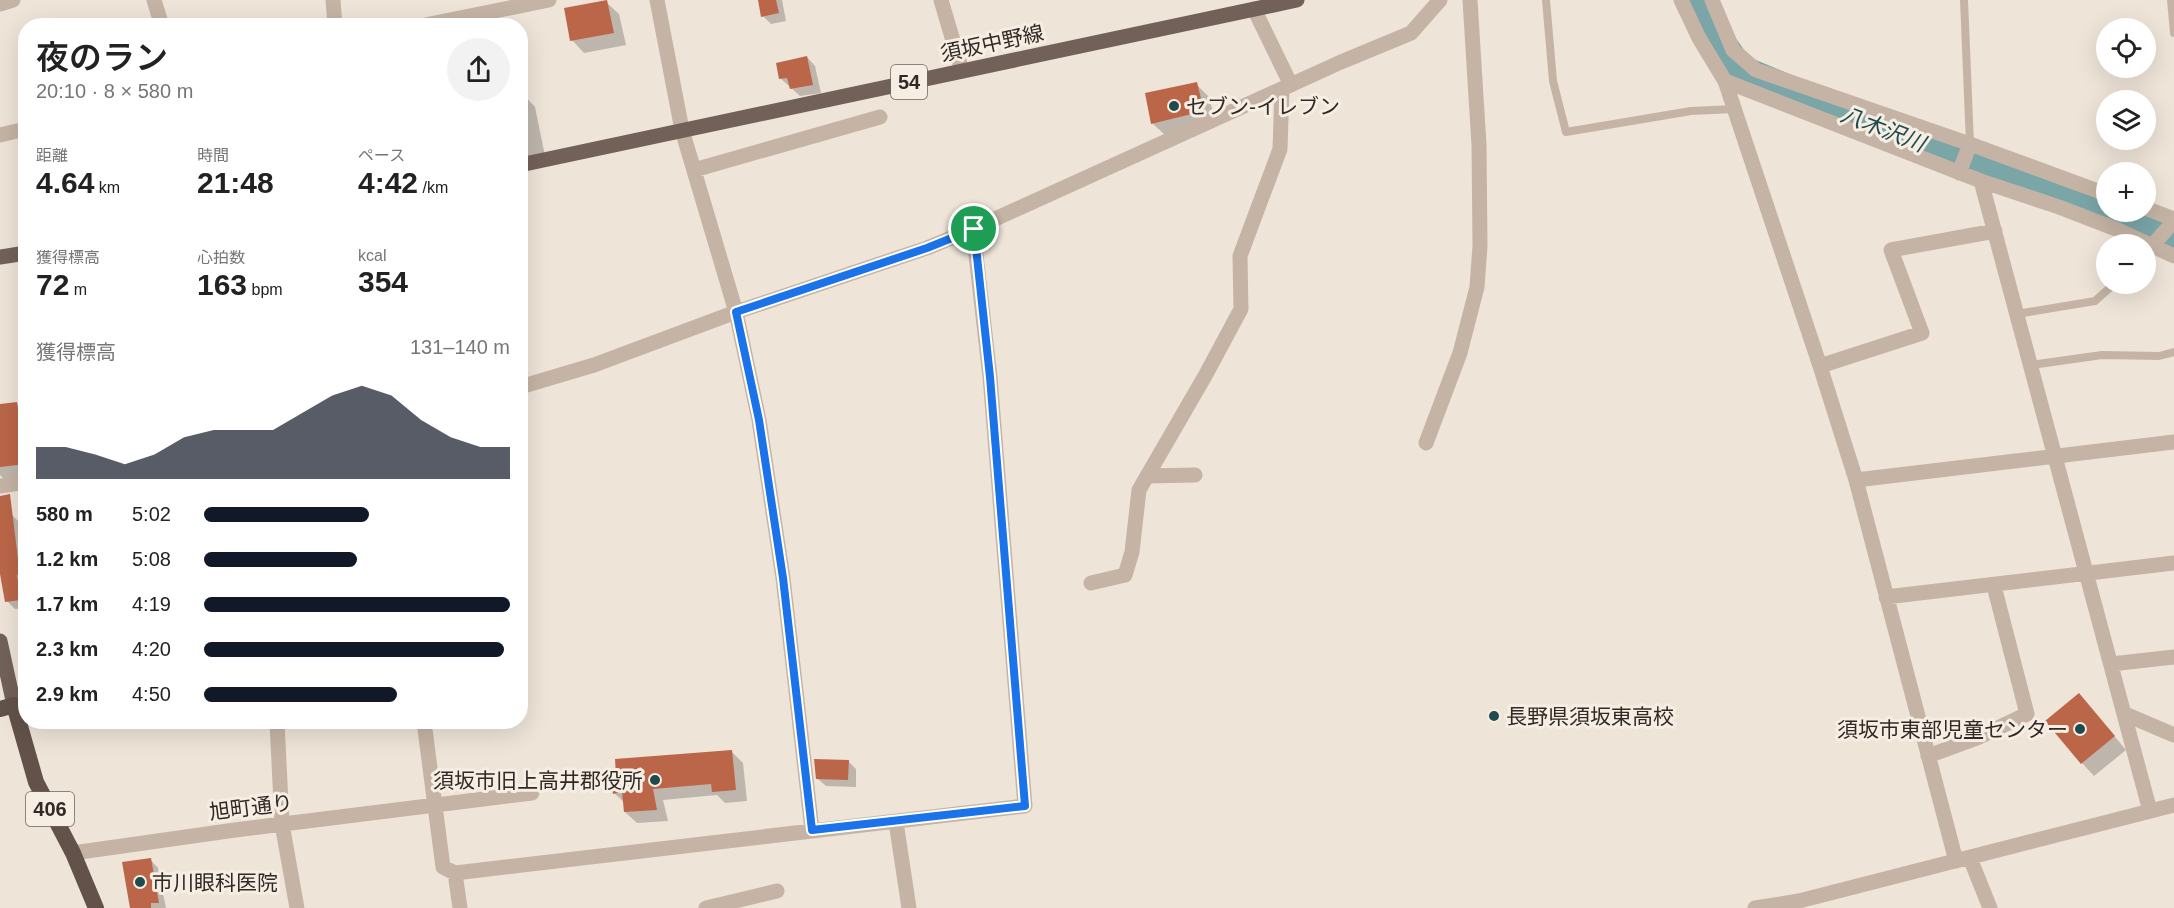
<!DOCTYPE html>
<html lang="ja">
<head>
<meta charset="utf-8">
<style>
  body { margin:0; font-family:Helvetica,"Noto Sans JP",sans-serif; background:#f2f2f2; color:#222; height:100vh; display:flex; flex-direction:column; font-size:22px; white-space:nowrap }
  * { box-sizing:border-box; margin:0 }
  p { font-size:20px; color:#767676 }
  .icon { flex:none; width:33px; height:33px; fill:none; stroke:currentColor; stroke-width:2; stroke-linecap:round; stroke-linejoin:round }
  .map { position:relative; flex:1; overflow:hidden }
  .sheet { position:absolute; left:18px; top:18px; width:510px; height:711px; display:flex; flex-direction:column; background:#fff; border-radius:24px; box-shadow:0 6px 24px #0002 }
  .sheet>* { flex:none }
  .tools { position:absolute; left:2096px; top:18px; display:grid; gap:12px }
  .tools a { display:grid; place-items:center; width:60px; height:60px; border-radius:50%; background:#fff; box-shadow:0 6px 24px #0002; font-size:30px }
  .pin { position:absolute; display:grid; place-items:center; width:51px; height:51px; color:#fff; margin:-26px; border:3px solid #fff; border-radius:50%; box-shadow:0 2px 6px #0007 }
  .round { display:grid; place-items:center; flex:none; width:63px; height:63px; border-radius:32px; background:#f2f2f2 }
  .summary { display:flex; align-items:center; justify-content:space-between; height:102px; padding:0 18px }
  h1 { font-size:33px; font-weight:600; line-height:45px }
  .metrics { display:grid; grid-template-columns:repeat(3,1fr); gap:9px; height:102px; padding:6px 18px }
  .metrics div { display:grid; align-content:center }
  .metrics b { font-size:30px; font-weight:600 }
  .metrics small { font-size:16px; font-weight:400 }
  .metrics p { font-size:16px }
  .chart { height:168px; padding:12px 18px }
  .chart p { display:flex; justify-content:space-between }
  .chart svg { width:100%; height:108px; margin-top:6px; fill:#111827; opacity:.7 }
  ul { padding:0 18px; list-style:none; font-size:20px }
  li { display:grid; grid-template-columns:96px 72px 1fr; align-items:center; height:45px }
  li i { height:15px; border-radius:8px; background:#111827 }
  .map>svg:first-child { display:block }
  .shadow { fill:#0003 }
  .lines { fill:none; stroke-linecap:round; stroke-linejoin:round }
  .river { stroke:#7aa6a8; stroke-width:33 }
  .building { fill:#bb6649 }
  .service { stroke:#c5b4a5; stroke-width:8 }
  .minor { stroke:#c5b4a5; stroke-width:15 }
  .tertiary { stroke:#c5b4a5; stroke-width:15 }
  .primary { stroke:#726158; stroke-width:15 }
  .trunk { stroke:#62524a; stroke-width:16 }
  .route-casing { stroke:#fff; stroke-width:12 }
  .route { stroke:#1a73e8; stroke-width:8 }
  .poi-dot { fill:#1f4b4e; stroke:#f6eee3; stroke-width:2 }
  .labels { text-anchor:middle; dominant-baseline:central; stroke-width:6; stroke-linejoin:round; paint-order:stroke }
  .shield { fill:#f6eee3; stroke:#6c645f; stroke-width:1.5 }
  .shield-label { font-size:20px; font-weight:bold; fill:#312926 }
  .street-label { font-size:21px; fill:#312926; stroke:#f6eee3 }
  .poi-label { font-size:21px; fill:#312926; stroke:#f6eee3; text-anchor:start }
  .water-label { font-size:22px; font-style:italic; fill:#1f4b4e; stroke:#f6eee3 }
</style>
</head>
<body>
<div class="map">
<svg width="2174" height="908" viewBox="0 0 2174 908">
  <rect width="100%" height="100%" fill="#eee4d8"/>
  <path class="shadow" d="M759,0H782L786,21L771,24L763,16Z
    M606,2L619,14L626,45L584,53L572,40Z
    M807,57L815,66L821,93L800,96L780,78Z
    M1196,84L1209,97L1216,124L1165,135L1152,123Z
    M523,94L535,107L545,156L520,161V95Z
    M17,404L22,409L26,408V477L5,480L0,475V406Z
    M12,515L20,523L26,567V608L15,609L7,601L0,564V516Z
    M2091,708L2126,750L2094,776L2082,763Z
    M731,751L743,763L747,801L725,803L717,795L663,800L668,821L637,823L625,812V803L614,793Z
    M848,761L856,769V787L826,786L817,778Z
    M150,859L158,868L166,908H132Z"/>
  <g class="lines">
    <path class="river" d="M1698,0L1713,35L1739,71L1889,133L2049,187L2106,210
      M2110,212L2174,238"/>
  </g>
  <path class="building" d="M607,0L614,33L570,41L564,8Z
    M758,0H776L779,13L761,17Z
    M807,56L813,85L790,89L787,78L779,79L776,63Z
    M1197,82L1204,111L1151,124L1145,93Z
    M17,402L18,408L26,407V464L0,467V404Z
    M10,494L20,575H17L21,600L5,602L0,574V496Z
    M2079,693L2115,736L2081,764L2045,721Z
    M732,750L736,790L712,792L711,784L653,789L657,810L624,812L622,792L613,794L610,776H616L615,759Z
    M814,759L849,760L848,780L816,779Z
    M151,858L159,903H151V908H130L122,862Z"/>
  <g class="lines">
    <path class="service" d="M1546,0L1553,81L1566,132L1691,111L1734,109
      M1964,0L1970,144
      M2171,0L2174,33
      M2017,314L2095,301L2114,284
      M2031,365L2102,355L2159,356L2174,352"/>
    <path class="minor" d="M154,0L162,26
      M333,0L335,26
      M657,0L682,130L736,312L759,420L783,578L812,830
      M941,0L962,71
      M1681,0L1699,38L1725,81L1820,366L1856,480L1956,861
      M1712,0L1733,50L1756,70L1970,144L2106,194
      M0,4L13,0
      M1254,9L1291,85
      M420,26L549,0
      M1725,81L1981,181L2059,207L2116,229L2174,256
      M0,135L26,129
      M694,170L880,117
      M1959,173L1970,144
      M1981,181L2150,811
      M2145,208L2174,219
      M2152,246L2174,221
      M1820,366L1922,333L1891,250L1995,231
      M1426,443L1460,353L1477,287L1480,246L1479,145L1470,0
      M1147,476L1195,475
      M1091,583L1125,575L1132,552L1139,490L1205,376L1241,309L1240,256L1280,149L1282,89
      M1886,597L2174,563
      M2111,664L2174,657
      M14,705L26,701
      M2125,714L2174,735
      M277,722L282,824L297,908
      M424,722L443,867L455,873L1025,806L990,377L973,229
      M1928,756L1977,738L2027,714L1994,586
      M896,822L909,908
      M73,853L235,830L532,793
      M1970,858L1990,908
      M455,873L460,908
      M706,908L777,891
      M1755,908L1799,901L2174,805"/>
    <path class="tertiary" d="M520,387L594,365L736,312L927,248L973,229L1341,62L1411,33L1440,0
      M1856,480L2174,442
      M0,486L26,482"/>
    <path class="primary" d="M520,165L1297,0
      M0,257L26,253
      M0,641L14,705"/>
    <path class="trunk" d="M0,709L14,705L36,782L73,853L96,908"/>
  </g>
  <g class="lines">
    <defs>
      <path id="route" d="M974,229L990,377L1025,806L812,830L783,578L759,420L736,312L927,248Z"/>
    </defs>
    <use href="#route" class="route-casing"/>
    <use href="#route" class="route"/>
  </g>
  <g class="poi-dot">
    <circle cx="1174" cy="106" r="6"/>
    <circle cx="1494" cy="716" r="6"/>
    <circle cx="2080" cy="729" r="6"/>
    <circle cx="655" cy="780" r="6"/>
    <circle cx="140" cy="882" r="6"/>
  </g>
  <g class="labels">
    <g class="shield">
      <rect x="891" y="65" width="36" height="34" rx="4.5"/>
      <rect x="26" y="792" width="48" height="34" rx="4.5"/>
    </g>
    <g class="shield-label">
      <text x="909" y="82">54</text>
      <text x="50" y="809">406</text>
    </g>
    <g class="street-label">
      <text transform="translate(992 43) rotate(-12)">須坂中野線</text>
      <text transform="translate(251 807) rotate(-7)">旭町通り</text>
    </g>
    <g class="poi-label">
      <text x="1186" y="106">セブン-イレブン</text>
      <text x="1506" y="716">長野県須坂東高校</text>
      <text x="2068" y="729" text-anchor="end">須坂市東部児童センター</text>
      <text x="643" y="780" text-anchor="end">須坂市旧上高井郡役所</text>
      <text x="152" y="882">市川眼科医院</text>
    </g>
    <g class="water-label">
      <text transform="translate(1883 129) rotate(21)">八木沢川</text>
    </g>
  </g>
</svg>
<div class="tools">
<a><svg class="icon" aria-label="locate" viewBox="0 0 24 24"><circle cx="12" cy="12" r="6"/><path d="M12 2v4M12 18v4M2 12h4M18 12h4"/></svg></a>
<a><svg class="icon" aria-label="layers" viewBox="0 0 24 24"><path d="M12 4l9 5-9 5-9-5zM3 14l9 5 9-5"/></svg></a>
<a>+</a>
<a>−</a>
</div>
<div class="pin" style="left:974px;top:229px;background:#1e9e55"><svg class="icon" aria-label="arrive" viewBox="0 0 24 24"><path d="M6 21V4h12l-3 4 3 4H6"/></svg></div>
<section class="sheet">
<div class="summary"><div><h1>夜のラン</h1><p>20:10 · 8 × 580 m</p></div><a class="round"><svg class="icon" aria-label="share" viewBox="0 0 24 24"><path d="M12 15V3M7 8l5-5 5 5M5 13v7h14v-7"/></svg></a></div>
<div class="metrics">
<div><p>距離</p><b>4.64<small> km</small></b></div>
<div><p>時間</p><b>21:48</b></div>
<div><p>ペース</p><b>4:42<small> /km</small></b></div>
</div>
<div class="metrics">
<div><p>獲得標高</p><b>72<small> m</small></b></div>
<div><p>心拍数</p><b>163<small> bpm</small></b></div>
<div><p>kcal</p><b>354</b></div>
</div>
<div class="chart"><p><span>獲得標高</span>131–140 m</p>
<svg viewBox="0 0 160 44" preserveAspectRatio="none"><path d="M0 44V31L10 31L20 34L30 38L40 34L50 27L60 24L70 24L80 24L90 17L100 10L110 6L120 10L130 20L140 27L150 31L160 31V44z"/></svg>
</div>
<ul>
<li><b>580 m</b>5:02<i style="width:54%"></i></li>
<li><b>1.2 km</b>5:08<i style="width:50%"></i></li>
<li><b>1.7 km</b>4:19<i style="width:100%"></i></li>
<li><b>2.3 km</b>4:20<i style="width:98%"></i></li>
<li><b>2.9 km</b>4:50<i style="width:63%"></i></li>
</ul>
</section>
</div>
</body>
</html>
